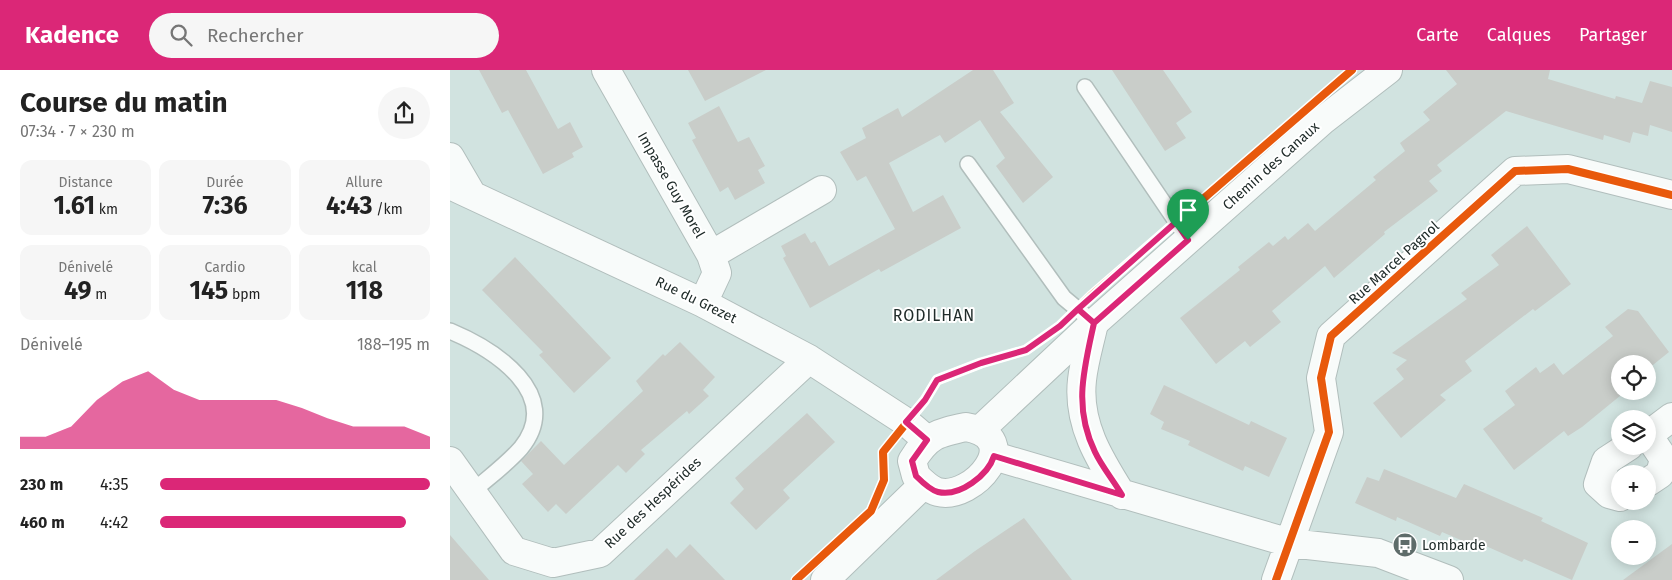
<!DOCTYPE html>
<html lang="fr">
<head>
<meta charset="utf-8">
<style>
  body { margin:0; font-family:"Fira Sans",sans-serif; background:#f6f6f6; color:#222; height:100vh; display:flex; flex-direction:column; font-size:19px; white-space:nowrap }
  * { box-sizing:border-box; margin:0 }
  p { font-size:16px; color:#767676 }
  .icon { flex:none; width:28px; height:28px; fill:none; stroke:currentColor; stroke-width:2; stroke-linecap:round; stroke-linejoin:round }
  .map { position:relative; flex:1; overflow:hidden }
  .details { display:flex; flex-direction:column; background:#fff; width:450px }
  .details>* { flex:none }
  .tools { position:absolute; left:1161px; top:285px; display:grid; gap:10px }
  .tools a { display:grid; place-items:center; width:45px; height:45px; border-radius:50%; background:#fff; box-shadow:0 2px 12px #0003; font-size:25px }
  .pin { position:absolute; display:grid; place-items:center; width:42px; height:42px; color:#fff; margin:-51px -21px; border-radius:50% 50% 50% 0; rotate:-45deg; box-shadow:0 0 5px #0007 }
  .pin .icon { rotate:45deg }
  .round { display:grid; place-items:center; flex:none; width:52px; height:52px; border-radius:26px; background:#f6f6f6 }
  .summary { display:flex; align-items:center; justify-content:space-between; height:85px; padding:0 20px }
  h1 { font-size:28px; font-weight:700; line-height:38px }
  .figures { display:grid; grid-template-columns:repeat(3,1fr); gap:8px; height:85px; padding:5px 20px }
  .figures div { display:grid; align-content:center; border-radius:12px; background:#f6f6f6; text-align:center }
  .figures b { font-size:25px; font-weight:700 }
  .figures small { font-size:14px; font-weight:400 }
  .figures p { font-size:14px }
  .chart { height:140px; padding:10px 20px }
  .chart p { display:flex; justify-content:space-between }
  .chart svg { width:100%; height:90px; margin-top:5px; fill:#db2777; opacity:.7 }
  ul { padding:0 20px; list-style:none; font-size:16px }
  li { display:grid; grid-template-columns:80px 60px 1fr; align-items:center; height:38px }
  li i { height:12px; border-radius:6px; background:#db2777 }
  header { display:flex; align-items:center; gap:30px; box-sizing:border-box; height:70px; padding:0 25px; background:#db2777; color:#fff }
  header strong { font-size:24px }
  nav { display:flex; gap:28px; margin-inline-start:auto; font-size:18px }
  .search { width:350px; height:45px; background:#f6f6f6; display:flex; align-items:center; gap:12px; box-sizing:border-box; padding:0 18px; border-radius:28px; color:#767676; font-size:19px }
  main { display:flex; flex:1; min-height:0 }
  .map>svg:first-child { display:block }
  .building { fill:#c9cdc9 }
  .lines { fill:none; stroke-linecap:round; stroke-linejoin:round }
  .lane-casing { stroke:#b1bebc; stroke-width:18 }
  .street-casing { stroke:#b1bebc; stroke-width:30 }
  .secondary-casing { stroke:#b1bebc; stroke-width:30 }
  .lane { stroke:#f8fbfa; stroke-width:15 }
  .street { stroke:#f8fbfa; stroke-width:28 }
  .secondary { stroke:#f8fbfa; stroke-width:28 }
  .cycleway-casing { stroke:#fff; stroke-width:11 }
  .cycleway { stroke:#e8590c; stroke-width:8 }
  .route-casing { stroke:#fff; stroke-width:10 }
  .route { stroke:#db2777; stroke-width:6 }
  .labels { text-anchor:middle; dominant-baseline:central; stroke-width:4; stroke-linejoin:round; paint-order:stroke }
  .street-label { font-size:14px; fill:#202c2a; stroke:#fff }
  .poi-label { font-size:14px; fill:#202c2a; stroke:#fff; text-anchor:start }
  .quarter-label { font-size:16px; letter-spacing:1px; fill:#202c2a; stroke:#fff }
</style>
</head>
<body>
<header>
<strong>Kadence</strong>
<div class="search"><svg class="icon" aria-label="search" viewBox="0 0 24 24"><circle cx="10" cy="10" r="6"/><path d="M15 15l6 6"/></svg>Rechercher</div>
<nav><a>Carte</a><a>Calques</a><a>Partager</a></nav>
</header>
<main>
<section class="details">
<div class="summary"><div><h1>Course du matin</h1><p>07:34 · 7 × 230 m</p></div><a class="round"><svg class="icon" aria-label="share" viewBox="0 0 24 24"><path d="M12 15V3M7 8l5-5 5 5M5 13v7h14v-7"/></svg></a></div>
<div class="figures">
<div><p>Distance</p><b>1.61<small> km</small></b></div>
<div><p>Durée</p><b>7:36</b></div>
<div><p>Allure</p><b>4:43<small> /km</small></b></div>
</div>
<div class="figures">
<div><p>Dénivelé</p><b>49<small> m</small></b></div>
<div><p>Cardio</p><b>145<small> bpm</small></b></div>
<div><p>kcal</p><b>118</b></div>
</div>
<div class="chart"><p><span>Dénivelé</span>188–195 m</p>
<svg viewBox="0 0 160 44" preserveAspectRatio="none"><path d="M0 44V38L10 38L20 33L30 20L40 11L50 6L60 15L70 20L80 20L90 20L100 20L110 24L120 29L130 33L140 33L150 33L160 38V44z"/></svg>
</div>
<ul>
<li><b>230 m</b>4:35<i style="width:100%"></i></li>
<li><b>460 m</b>4:42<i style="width:91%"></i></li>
</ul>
</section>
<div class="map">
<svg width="1222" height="510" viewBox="0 0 1222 510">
  <rect width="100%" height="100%" fill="#d1e3e0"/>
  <path class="building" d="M29,0H76L108,59L120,52L133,77L122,83L124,87L93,104L58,40L52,43Z
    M238,0H316L255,31Z
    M523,0H543L564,33L550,42L603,107L573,133L546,96L555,88L530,50L495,73L490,65L439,93L463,142L493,125L511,158L431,202L429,199L360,238L333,188L336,186L331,176L355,163L361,173L365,171L379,196L445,159L416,106L407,111L390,82L416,68L412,58L448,38L452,47Z
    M662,0H713L742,42L726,53L736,68L715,81Z
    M996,0H1100L1098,9L1165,29L1166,26L1192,33L1200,11L1222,17V62L1200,55L1198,66L1183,62L1180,73L1154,65L1153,70L1056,41L987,95L992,101L979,111L988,121L934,162L935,164L884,208L875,196L822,241L831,252L800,277L795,271L766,294L730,248L790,200L788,197L819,172L823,176L835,166L838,170L858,153L865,161L926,110L923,107L955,81L950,73L980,50L973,42L1007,14Z
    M269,36L288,72L299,67L315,96L308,100L315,113L285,130L278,117L270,122L242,70L246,68L238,53Z
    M1077,156L1121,214L1085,241L1083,239L1015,291L1022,301L990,325L996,330L951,368L923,333L954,309L946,299L957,290L942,283L1017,229L1011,223L1049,195L1041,185Z
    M65,187L161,288L124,323L89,285L93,282L32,220Z
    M1178,239L1188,241L1219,282L1198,299V294H1170V321H1176L1132,357L1118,366L1114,361L1064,400L1033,359L1065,335L1055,321L1086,297L1090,303L1104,293L1113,305L1163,266L1155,257Z
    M230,272L265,307L253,320L259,326L239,344L237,341L191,380L195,384L176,403L168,395L116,444L106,434L98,442L72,414L83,404L71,391L91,371L114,395L193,321L186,311L213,284L215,286Z
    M714,315L799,355L801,351L837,368L819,407L795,396L793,401L738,375L740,371L711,359L714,352L700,344Z
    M357,343L385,372L333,420L340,428L306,460L280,433L294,419L285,408Z
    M934,399L1006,428L1014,414L1093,448L1091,451L1138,473L1122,510L1074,489L1072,492L1029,473L1027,477L992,462L990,466L947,447L946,451L905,433L917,407L929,411Z
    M574,448L622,510H486L525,481Z
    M0,465L39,510H0Z
    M240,474L275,510H184L217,478L226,488Z
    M1222,474V510H1173Z"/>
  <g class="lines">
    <defs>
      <path id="lane" d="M635,17L738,169
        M518,94L614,228L644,253
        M0,261C43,279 115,324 71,378C57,394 38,408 22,422"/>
      <path id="street" d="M156,0L261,185L267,203L253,233
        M0,87L21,123
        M0,115L253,233L359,289L456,352L477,370
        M261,185L372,120
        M644,253C640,272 634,291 632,310C627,354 650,390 672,425
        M1198,365L1222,347
        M544,386L840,473L928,483L999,510
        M0,391L64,481L103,493L150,483L359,289
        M1198,412L1210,404L1214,389L1198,365
        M1170,427L1159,424L1148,414L1156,391L1179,376
        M826,510L879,362L871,308L881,266L1065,101L1118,99L1222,125"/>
      <path id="secondary" d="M516,357C577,368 523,431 488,422C480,420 472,412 466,406L462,391C478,365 487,363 516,357Z
        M531,359L644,253L872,51L938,0
        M375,510L474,414"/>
    </defs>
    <use href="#lane" class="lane-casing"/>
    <use href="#street" class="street-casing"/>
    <use href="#secondary" class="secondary-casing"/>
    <use href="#lane" class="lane"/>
    <use href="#street" class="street"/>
    <use href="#secondary" class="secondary"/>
    <defs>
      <path id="cycleway" d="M346,510L421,441L434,410L433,382L475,330L487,310L531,293L576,280L610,256L641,226L902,0
        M826,510L879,362L871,308L881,266L1065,101L1118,99L1222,125"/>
    </defs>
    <use href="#cycleway" class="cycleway-casing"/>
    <use href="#cycleway" class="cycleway"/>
  </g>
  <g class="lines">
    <defs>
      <path id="route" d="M738,170L644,253L628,239L610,256L576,280L531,293L487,310L475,330L456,352L477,370L462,391L466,406C472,412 480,420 488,422C510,427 538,405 544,386L672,425C664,411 652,397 645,382C623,337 634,299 644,253L628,239L726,152L738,170"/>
    </defs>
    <use href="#route" class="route-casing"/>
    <use href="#route" class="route"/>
  </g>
  <defs>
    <symbol id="bus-disc" viewBox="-11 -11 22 22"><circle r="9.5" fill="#5e6c6a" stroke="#fff"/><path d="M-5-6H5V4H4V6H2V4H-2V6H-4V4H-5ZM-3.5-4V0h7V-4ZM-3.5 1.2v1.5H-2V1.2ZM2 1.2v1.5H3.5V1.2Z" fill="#fff"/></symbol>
  </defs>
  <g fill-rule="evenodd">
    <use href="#bus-disc" x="941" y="461" width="28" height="28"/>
  </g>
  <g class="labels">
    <g class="street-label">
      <text transform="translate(821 96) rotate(-42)">Chemin des Canaux</text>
      <text transform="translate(221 115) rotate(60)">Impasse Guy Morel</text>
      <text transform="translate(944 193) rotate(-42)">Rue Marcel Pagnol</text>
      <text transform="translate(246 230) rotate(26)">Rue du Grezet</text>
      <text transform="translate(203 433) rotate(-43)">Rue des Hespérides</text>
    </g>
    <g class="poi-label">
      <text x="972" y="475">Lombarde</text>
    </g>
    <g class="quarter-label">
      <text x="484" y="245">RODILHAN</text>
    </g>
  </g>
</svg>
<div class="tools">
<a><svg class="icon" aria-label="locate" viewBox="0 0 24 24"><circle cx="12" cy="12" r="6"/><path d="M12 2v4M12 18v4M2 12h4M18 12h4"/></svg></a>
<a><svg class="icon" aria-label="layers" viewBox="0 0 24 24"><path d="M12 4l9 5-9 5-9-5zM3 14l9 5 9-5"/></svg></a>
<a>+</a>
<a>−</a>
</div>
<div class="pin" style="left:738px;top:170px;background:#1e9e55"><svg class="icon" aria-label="arrive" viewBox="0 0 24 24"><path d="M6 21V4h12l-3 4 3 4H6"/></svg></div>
</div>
</main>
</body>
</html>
